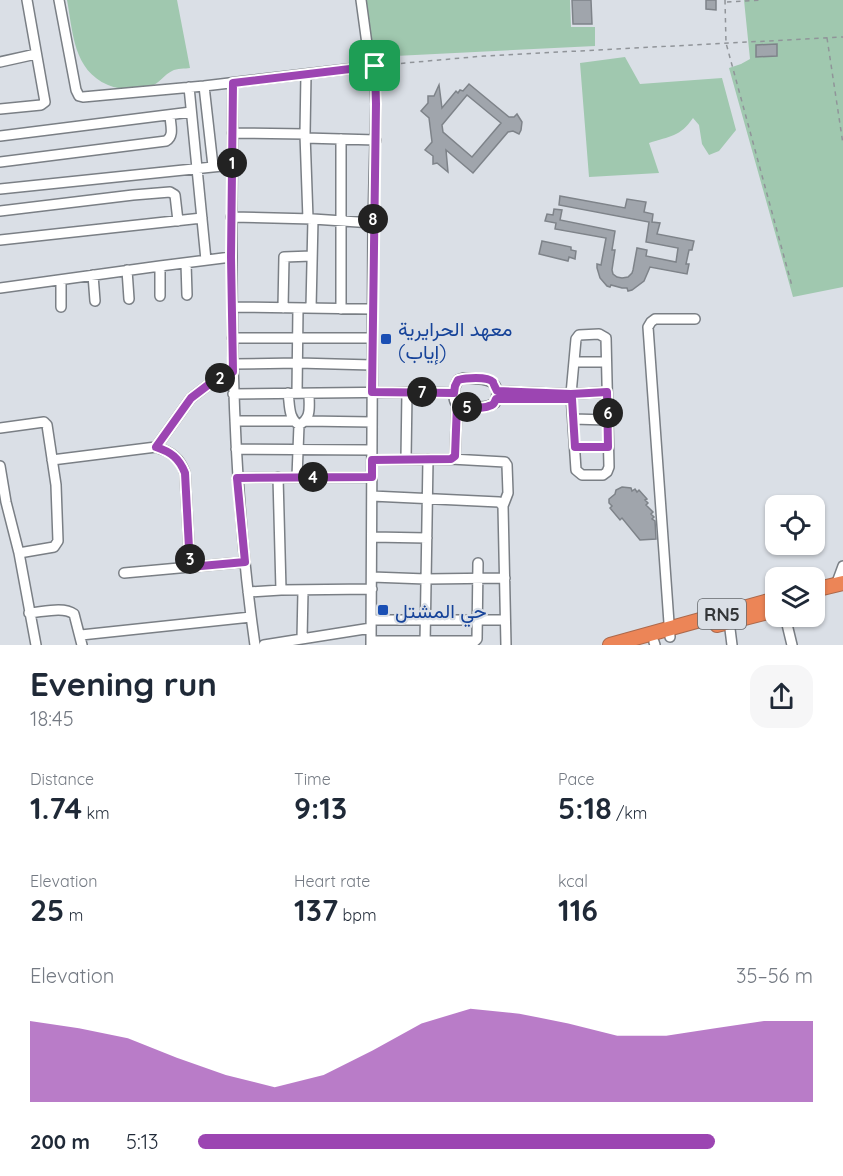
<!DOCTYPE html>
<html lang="en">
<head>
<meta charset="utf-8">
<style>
  body { margin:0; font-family:Quicksand,Vazirmatn,sans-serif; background:#f6f6f7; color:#1f2937; height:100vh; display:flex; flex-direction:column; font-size:22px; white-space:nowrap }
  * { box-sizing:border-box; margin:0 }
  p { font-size:20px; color:#747a83 }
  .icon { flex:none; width:33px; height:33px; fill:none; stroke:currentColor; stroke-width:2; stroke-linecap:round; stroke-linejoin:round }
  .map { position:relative; height:645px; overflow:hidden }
  .details { display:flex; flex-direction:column; background:#fff; flex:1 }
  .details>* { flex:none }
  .buttons { position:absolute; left:765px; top:495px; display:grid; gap:12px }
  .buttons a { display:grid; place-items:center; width:60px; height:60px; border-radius:12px; background:#fff; box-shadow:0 2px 4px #0004; font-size:30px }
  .pin { position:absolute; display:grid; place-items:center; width:51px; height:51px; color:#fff; margin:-26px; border-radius:12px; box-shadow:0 3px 9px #0006 }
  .km { position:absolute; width:30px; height:30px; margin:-15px; border-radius:50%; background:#222; color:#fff; font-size:16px; line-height:30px; text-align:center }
  .round { display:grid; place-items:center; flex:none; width:63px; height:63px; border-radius:18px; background:#f6f6f7 }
  .headline { display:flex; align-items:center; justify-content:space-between; height:102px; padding:0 30px }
  h1 { font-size:33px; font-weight:800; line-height:45px }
  .metrics { display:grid; grid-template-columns:repeat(3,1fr); gap:9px; height:102px; padding:6px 30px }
  .metrics div { display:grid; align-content:center }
  .metrics b { font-size:30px; font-weight:800 }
  .metrics small { font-size:16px; font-weight:400 }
  .metrics p { font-size:16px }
  .chart { height:168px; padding:12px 30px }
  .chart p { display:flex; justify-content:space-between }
  .chart svg { width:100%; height:108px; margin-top:6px; fill:#9c45b2; opacity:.7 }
  ul { padding:0 30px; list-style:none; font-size:20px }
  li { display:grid; grid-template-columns:96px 72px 1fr; align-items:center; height:45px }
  li i { height:15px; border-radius:8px; background:#9c45b2 }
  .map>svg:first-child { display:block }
  .green { fill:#a0c8af }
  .building { fill:#a0a5ac; stroke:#7e8389; stroke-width:1.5; fill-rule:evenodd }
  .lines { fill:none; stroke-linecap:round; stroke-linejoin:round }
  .minor-casing { stroke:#7a7f85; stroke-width:12 }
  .highway-casing { stroke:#ab694c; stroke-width:16 }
  .path { stroke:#909499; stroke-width:1.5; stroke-dasharray:4.5 4.5; stroke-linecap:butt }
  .minor { stroke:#fff; stroke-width:9 }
  .highway { stroke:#ec8557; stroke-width:14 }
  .route-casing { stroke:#fff; stroke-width:12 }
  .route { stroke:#9c45b2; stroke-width:8 }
  .transit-dot { fill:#1a4fb4; stroke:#dadfe6; stroke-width:2 }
  .labels { text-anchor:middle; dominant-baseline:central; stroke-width:4.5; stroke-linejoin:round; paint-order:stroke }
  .shield { fill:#dadfe6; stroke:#64686c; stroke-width:1.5 }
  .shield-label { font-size:18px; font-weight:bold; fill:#323537 }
  .transit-label { font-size:20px; fill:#164399; stroke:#dadfe6; text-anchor:start }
</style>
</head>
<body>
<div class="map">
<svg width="843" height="645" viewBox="0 0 843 645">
  <rect width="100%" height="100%" fill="#dadfe6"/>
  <path class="green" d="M67,0H177L190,68C185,69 177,68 172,71C165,74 159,84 149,87C136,91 120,90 108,85C73,70 73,32 67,0Z
    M363,0H570L571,27H595V46L375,57Z
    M744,0H843V287L793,297L729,68L741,64L750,59Z
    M625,57L640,84L722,78L736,130L719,151L709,155L702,144L699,125L693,118C680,137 670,136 649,143L659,173L589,177L580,63Z"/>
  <path class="building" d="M572,0H591L592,24H573Z
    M706,0H716V10L706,9Z
    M777,44V56L756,57V45Z
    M469,84L509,117H514L517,114L522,122L521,130L519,134L513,131L508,132L473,173L446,150L448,172L437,163L433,164V156L425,150L432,142L429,118L421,111L428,103V96H434L439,85L442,108L456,91L458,93L460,90L463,91ZM467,95L501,123L472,157L443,132L442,125Z
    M560,196L625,208L627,199L646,202L644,212L653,214L652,222L660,223L657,234L694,241L692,250H689L686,264H689L687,274L650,267L644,281L632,290L628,291L627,288H622L611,285L610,287L607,286L600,278L597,268V264L601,265L606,238L555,229L556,223L545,221L547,214L553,215L554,209L562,210L560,220L615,231L612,250H615L612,270L613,274L617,277L622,278L628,277L632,273L633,270L637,248L647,250L646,256L676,262L678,248L646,242L649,222L559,205Z
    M542,241L571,247V250L576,251L575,259L569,257L568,261L539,254Z
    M622,487L631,488L632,491L635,489L637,492L639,490L647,499L645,500L648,503L646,505L653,512L651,514L654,517L652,519L655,521L656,539L640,540L622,518L620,520L610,508L612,506L609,503V499L615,494L616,490Z"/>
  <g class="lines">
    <defs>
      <path id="minor" d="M59,0L76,90L79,96L83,97L204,86L374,66
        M361,0L367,44L374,66L376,104L373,223L371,645
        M0,62L36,54
        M306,74L305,134L308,219
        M233,83C231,270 228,459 255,645
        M204,86L213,166
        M189,87L206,260
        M0,109L41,105L45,102L27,0
        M232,133L305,134
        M0,136L191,112
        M305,138L376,140
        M0,162L166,141C175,136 170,124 170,115
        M0,189L232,165
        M0,211L133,195L170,192L175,195L178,221
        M231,217L313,219L373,223
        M0,240L202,218
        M186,263L187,295
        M160,266V296
        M127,270L129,299
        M93,275L95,301
        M61,280V307
        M0,288L160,266L231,257
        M232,307L373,309
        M283,308L284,257L312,256
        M311,308L313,219
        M341,309V139
        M599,334L606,338L609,467L607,472L603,475H582L576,470L571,394L576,339L579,335Z
        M232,338H372
        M574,362H606
        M233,364L298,363L372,365
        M464,378C482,379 504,377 495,403C488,407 484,407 476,407C472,407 465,408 461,407C450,403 454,387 458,380Z
        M497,391L571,394L607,392
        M288,393C290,405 288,418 299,425C312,418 309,407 309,394
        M297,393L298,308
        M233,394L407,392L454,393
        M496,399H548
        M573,419L608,420
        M235,421H293
        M306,421L372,422
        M0,428L44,422L47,425L56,485L58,541L54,547L19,553
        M156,447L191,398L212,382L233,372
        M575,447H608
        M236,449L372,450
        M406,459L407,392
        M451,459L505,462L507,465L508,493L503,506
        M52,460L156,447C171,452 180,458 185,473L190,567
        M372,460L451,459L455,456L457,404
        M0,466L6,502L19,553L36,645
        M278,477L281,590
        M297,477L299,425
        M237,478L372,477
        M372,496L499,502L503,506L506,645
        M372,537L427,538
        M124,573L245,562
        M372,577L426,579L505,578
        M836,585L843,566
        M248,592L281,590L372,589
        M29,613C43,612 63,606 74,614L82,645
        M785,616L792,645
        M371,620H505
        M729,621L732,645
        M81,635L251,617
        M670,637L648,327L651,322L655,319H695
        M302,639L303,591
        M371,641H475L477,639L478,563
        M654,642L655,645
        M264,645L371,628
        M425,645L428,459"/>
      <path id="highway" d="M814,590L843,583
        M717,625L776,610
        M610,645L776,599"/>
    </defs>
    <use href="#minor" class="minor-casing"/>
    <use href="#highway" class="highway-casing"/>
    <path class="path" d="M725,0L726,43L792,286
      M727,2L762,0
      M827,38L843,144
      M383,65L484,56L843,37"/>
    <use href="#minor" class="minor"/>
    <use href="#highway" class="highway"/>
  </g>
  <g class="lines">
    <defs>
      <path id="route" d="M375,66L376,104L372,392L454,393L455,386L458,380C465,378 487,376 493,382C493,383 497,391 497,391L571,394L607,392L608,447H575L572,399H496C494,403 494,405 489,406C482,409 463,408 457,404L455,456L451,459L372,460V477L237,478L245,562L190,567L185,473C179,458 171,452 156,447L191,398L212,382L233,372L231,257L233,83Z"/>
    </defs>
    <use href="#route" class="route-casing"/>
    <use href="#route" class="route"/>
  </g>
  <g class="transit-dot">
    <rect x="380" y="333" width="12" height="12" rx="3"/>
    <rect x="377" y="604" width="12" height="12" rx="3"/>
  </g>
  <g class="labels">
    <rect class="shield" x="698" y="599" width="48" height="30" rx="4.5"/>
    <g class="shield-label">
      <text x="722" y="614">RN5</text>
    </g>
    <g class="transit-label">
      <text x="398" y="328">معهد الحرايرية<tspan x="398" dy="23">(إياب)</tspan></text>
      <text x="395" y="610">حي المشتل</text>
    </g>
  </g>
</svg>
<div class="buttons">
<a><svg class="icon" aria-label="locate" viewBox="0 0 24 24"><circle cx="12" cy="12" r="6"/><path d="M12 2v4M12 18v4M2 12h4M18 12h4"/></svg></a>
<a><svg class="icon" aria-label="layers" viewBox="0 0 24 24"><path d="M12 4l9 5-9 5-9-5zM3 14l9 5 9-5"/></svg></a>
</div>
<div class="pin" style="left:375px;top:66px;background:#1e9e55"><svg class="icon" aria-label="arrive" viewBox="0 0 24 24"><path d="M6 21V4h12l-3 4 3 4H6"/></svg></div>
<b class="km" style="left:232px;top:163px">1</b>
<b class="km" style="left:220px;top:378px">2</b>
<b class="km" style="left:190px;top:559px">3</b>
<b class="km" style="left:313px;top:477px">4</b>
<b class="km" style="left:467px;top:407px">5</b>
<b class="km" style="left:608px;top:413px">6</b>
<b class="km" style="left:422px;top:392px">7</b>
<b class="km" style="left:373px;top:219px">8</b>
</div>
<section class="details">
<div class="headline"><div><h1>Evening run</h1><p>18:45</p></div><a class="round"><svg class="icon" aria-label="share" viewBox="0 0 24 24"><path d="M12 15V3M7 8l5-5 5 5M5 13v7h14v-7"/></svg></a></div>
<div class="metrics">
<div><p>Distance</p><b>1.74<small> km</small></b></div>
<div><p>Time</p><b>9:13</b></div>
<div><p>Pace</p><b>5:18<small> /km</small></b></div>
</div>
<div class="metrics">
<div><p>Elevation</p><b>25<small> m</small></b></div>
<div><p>Heart rate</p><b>137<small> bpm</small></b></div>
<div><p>kcal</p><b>116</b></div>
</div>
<div class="chart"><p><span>Elevation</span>35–56 m</p>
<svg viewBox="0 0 160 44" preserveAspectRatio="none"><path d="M0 44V11L10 14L20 18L30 26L40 33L50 38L60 33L70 23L80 12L90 6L100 8L110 12L120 17L130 17L140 14L150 11L160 11V44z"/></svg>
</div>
<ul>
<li><b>200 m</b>5:13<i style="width:84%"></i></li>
</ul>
</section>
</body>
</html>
